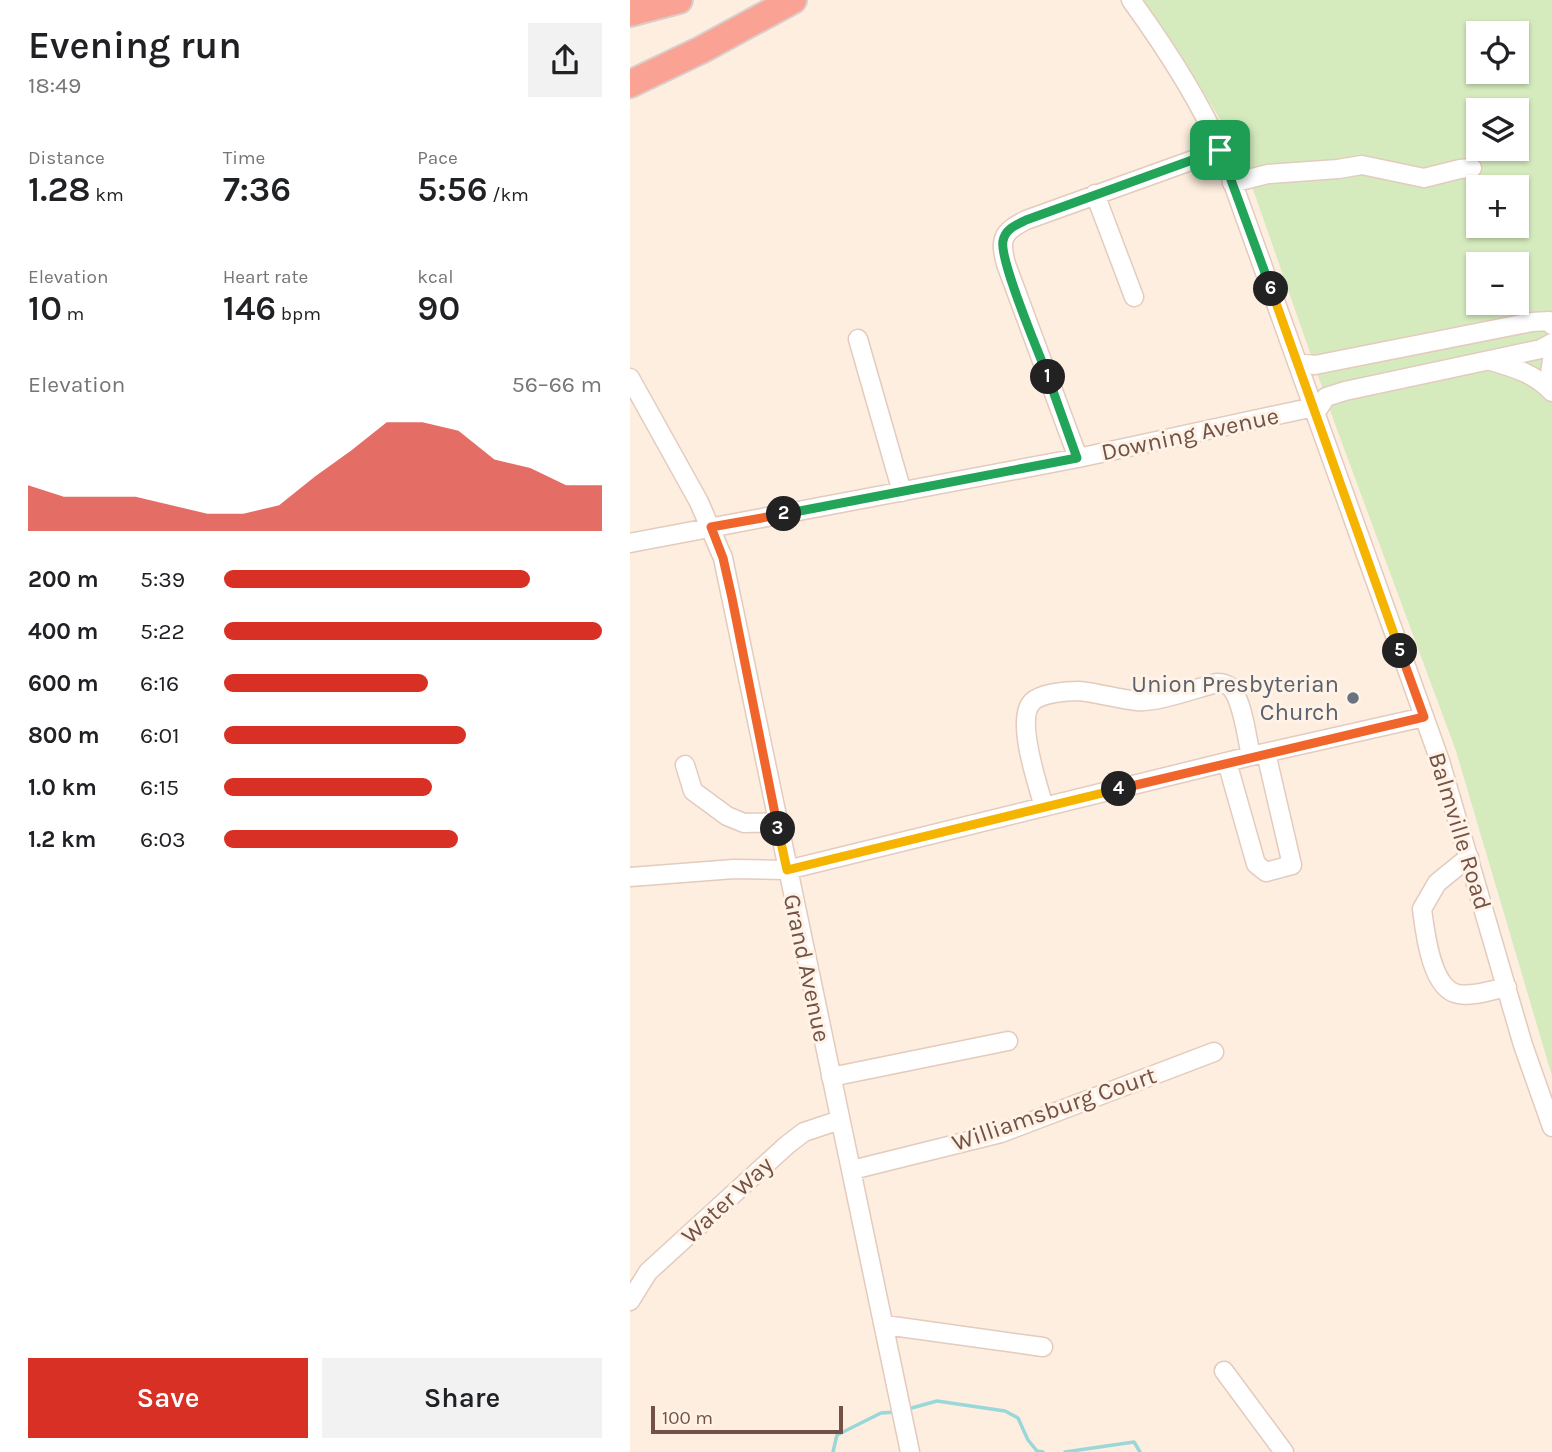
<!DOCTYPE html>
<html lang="en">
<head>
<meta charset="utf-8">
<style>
  body { margin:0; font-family:Karla,sans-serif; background:#f2f2f2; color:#202124; height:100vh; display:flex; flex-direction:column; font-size:26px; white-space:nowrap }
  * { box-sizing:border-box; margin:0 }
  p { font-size:23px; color:#757577 }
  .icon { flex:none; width:38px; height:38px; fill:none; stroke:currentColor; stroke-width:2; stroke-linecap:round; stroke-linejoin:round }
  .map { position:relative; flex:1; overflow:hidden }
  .side { display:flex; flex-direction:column; background:#fff; width:630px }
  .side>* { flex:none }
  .tools { position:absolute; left:836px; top:21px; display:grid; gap:14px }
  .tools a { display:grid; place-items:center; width:63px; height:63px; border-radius:0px; background:#fff; box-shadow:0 2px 5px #0004; font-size:35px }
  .scale { position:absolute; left:21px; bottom:18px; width:192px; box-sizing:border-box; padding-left:7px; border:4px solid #745146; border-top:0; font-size:19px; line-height:24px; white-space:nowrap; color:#745146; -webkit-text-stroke:5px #fff2e6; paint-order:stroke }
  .pin { position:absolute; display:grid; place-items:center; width:60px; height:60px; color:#fff; margin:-30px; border-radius:14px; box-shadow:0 4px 10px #0006 }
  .km { position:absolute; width:35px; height:35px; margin:-18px; border-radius:50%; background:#222; color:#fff; font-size:19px; line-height:35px; text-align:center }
  .round { display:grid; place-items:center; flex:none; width:74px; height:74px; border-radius:0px; background:#f2f2f2 }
  .headline { display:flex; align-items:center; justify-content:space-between; height:119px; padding:0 28px }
  h1 { font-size:38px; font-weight:600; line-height:52px }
  .stats { display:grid; grid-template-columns:repeat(3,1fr); gap:10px; height:119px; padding:7px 28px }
  .stats div { display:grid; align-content:center }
  .stats b { font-size:35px; font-weight:600 }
  .stats small { font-size:19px; font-weight:400 }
  .stats p { font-size:19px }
  .chart { height:196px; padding:14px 28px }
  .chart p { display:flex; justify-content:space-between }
  .chart svg { width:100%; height:126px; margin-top:7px; fill:#d93025; opacity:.7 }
  .cta { display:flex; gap:14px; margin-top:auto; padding:14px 28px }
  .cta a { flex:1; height:80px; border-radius:0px; background:#d93025; color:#fff; font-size:28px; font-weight:600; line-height:80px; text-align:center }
  .cta a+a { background:#f2f2f2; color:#202124 }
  ul { padding:0 28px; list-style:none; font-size:23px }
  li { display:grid; grid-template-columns:112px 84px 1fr; align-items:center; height:52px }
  li i { height:18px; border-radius:9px; background:#d93025 }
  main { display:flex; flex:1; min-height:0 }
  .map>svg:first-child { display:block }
  .green { fill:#d5ebbe; fill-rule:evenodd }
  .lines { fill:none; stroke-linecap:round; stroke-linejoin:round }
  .stream { stroke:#99d7d9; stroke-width:3.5 }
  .minor-casing { stroke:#e3cbbe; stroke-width:21 }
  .highway-casing { stroke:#d8cecb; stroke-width:30 }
  .minor { stroke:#fff; stroke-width:18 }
  .highway { stroke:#faa293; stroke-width:26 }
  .split-1-casing { stroke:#fff; stroke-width:14 }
  .split-2-casing { stroke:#fff; stroke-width:14 }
  .split-3-casing { stroke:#fff; stroke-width:14 }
  .split-4-casing { stroke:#fff; stroke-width:14 }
  .split-5-casing { stroke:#fff; stroke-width:14 }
  .split-6-casing { stroke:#fff; stroke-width:14 }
  .split-7-casing { stroke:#fff; stroke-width:14 }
  .split-1 { stroke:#22a559; stroke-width:9 }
  .split-2 { stroke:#22a559; stroke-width:9 }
  .split-3 { stroke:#f0652b; stroke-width:9 }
  .split-4 { stroke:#f5b400; stroke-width:9 }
  .split-5 { stroke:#f0652b; stroke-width:9 }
  .split-6 { stroke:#f5b400; stroke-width:9 }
  .split-7 { stroke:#22a559; stroke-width:9 }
  .worship-dot { fill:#6b7280; stroke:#fff2e6; stroke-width:2.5 }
  .labels { text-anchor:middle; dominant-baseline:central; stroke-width:6; stroke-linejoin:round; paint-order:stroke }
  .street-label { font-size:24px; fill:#745146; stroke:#fff2e6 }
  .worship-label { font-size:24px; fill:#5b616d; stroke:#fff2e6; text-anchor:end }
</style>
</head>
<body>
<main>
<section class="side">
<div class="headline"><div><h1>Evening run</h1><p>18:49</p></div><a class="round"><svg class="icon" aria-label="share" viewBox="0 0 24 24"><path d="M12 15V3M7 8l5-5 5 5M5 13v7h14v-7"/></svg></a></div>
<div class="stats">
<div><p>Distance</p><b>1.28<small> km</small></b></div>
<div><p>Time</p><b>7:36</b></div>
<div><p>Pace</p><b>5:56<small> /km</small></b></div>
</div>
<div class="stats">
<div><p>Elevation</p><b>10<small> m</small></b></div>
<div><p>Heart rate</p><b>146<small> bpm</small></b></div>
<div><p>kcal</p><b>90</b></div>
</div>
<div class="chart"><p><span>Elevation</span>56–66 m</p>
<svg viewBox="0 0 160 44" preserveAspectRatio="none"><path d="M0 44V28L10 32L20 32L30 32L40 35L50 38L60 38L70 35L80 25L90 16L100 6L110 6L120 9L130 19L140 22L150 28L160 28V44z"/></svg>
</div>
<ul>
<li><b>200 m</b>5:39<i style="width:81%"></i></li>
<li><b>400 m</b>5:22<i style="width:100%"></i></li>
<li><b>600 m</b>6:16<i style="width:54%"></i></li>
<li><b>800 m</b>6:01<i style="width:64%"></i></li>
<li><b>1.0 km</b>6:15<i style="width:55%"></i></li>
<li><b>1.2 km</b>6:03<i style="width:62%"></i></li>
</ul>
<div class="cta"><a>Save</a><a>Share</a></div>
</section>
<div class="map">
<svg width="922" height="1452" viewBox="0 0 922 1452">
  <rect width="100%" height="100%" fill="#fdeedf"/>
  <path class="green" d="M512,0H922V1076L826,751L705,424L610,152L566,80ZM849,33H887V72H849ZM849,110H887V149H849ZM849,187H887V226H849ZM849,264H887V303H849Z"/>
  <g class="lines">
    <path class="stream" d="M278,1409L307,1401L375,1411L388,1418L398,1440L407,1451L413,1452
      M203,1452L207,1435L251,1413L267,1412
      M435,1452L504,1442L510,1452"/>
    <defs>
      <path id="minor" d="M501,0C535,47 568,97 591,150L810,761L893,1045L922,1127
        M602,183L638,174L708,169L732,165L794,178L830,169L842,168
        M465,194L504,297
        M228,339L272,492
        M861,361C885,368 905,374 922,392
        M668,363L685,365L902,322L919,321L922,325
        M0,378L69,502L93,558L280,1452
        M918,388L922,360
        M686,412L696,397L715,391L911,349L922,343
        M448,458L376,264C369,238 373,232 396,220L591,150
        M0,543L448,458L684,407
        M597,762L626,864L636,872L662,865L636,753
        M55,765L63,791L97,816L114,823L147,822
        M414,807C408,785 385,720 402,702C411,693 436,691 449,691C469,693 488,699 507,701C526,703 567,688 587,683C593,683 598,684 602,689C613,703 617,739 621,756
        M839,857L807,883L792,909C795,932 801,989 828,994C843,997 862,990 877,987
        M0,877L104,869L157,870L621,756L794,717
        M201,1077L378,1041
        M222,1170L371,1133L584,1052
        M0,1301L18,1272L157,1145L174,1132L210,1120
        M255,1325L413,1347
        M594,1371L654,1452"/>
      <path id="highway" d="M0,13L49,0
        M0,84L71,50L163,0"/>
    </defs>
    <use href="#minor" class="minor-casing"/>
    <use href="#highway" class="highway-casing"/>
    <use href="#minor" class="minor"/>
    <use href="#highway" class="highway"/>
  </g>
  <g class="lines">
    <defs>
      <path id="split-1" d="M418,377C409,353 369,260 373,241C375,229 386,225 396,220L590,150"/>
      <path id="split-2" d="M154,514L447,458L418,377"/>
      <path id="split-3" d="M148,829L102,598L93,558L81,527L154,514"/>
      <path id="split-4" d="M148,829L157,870L489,789"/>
      <path id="split-5" d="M489,789L794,717L770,651"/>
      <path id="split-6" d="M641,289L770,651"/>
      <path id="split-7" d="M590,150L641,289"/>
    </defs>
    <use href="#split-1" class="split-1-casing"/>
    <use href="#split-2" class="split-2-casing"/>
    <use href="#split-3" class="split-3-casing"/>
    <use href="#split-4" class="split-4-casing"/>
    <use href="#split-5" class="split-5-casing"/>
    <use href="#split-6" class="split-6-casing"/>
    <use href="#split-7" class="split-7-casing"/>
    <use href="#split-1" class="split-1"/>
    <use href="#split-2" class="split-2"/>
    <use href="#split-3" class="split-3"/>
    <use href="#split-4" class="split-4"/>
    <use href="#split-5" class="split-5"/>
    <use href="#split-6" class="split-6"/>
    <use href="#split-7" class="split-7"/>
  </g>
  <circle class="worship-dot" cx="723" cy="698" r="7"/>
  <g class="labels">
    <g class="street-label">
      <text transform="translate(560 434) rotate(-12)">Downing Avenue</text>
      <text transform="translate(830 831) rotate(73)">Balmville Road</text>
      <text transform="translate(177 968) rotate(78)">Grand Avenue</text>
      <text transform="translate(424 1109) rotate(-19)">Williamsburg Court</text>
      <text transform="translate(97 1200) rotate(-43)">Water Way</text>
    </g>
    <g class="worship-label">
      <text x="709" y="684">Union Presbyterian<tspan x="709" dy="28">Church</tspan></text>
    </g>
  </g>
</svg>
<div class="tools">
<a><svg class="icon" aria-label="locate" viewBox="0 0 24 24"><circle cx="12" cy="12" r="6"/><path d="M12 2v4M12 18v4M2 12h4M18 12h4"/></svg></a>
<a><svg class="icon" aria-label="layers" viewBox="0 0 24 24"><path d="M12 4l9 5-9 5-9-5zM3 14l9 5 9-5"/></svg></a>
<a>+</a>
<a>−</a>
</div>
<div class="scale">100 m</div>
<div class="pin" style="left:590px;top:150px;background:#1e9e55"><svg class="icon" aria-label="arrive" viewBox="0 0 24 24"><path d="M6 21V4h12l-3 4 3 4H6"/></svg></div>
<b class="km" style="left:418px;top:377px">1</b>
<b class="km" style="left:154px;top:514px">2</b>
<b class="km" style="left:148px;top:829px">3</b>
<b class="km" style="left:489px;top:789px">4</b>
<b class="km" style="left:770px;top:651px">5</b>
<b class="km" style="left:641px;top:289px">6</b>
</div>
</main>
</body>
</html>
